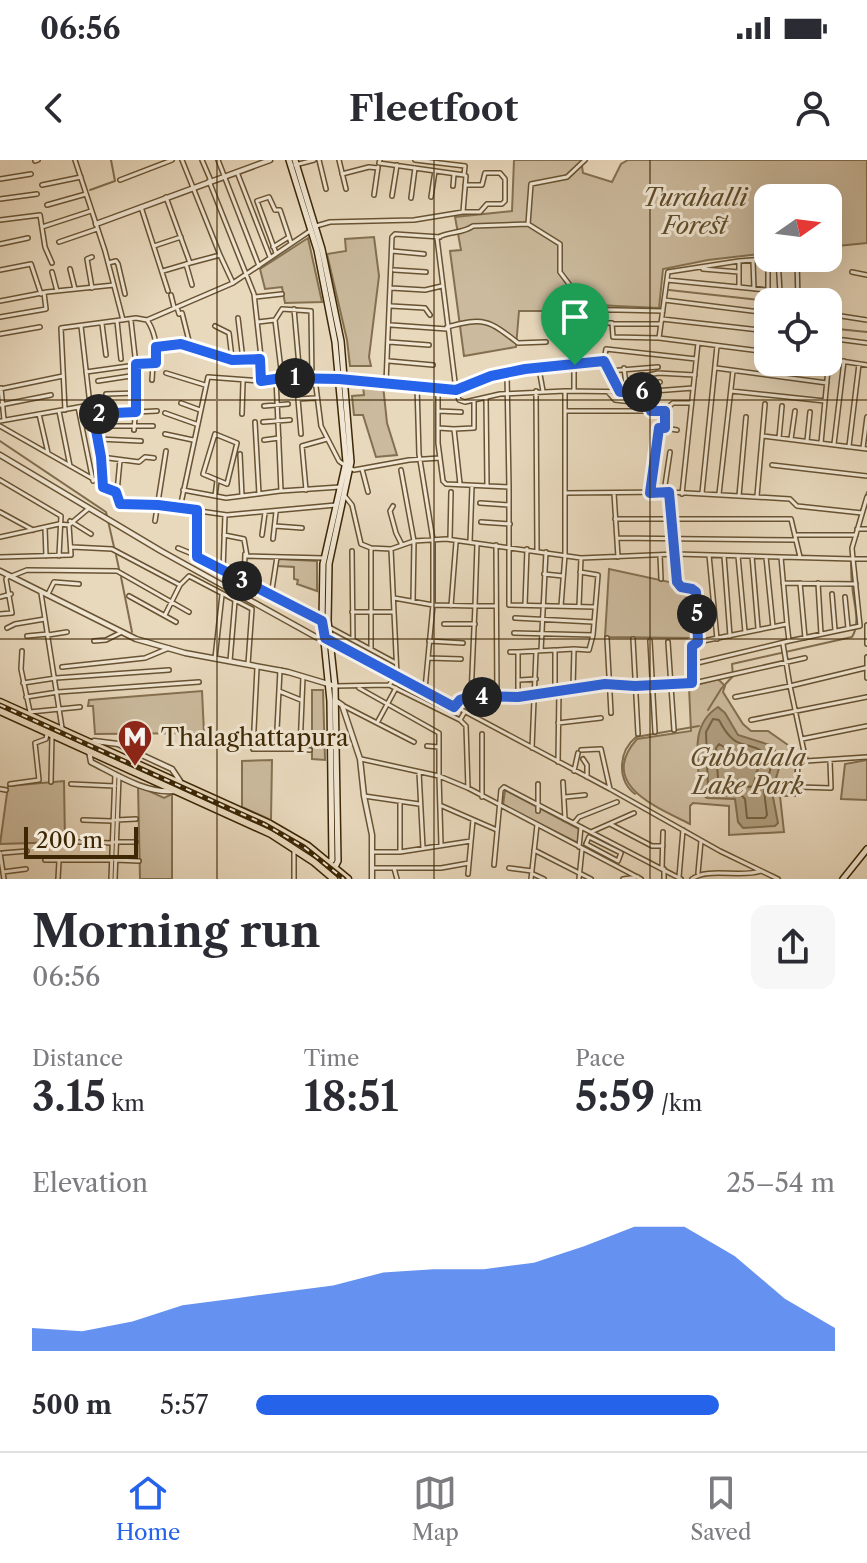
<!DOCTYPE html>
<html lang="en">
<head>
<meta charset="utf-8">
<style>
  body { margin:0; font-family:"Libre Caslon Text",serif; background:#f7f7f7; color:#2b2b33; height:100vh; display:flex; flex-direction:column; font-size:30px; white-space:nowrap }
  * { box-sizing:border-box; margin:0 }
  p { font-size:26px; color:#7c7c81 }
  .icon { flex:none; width:44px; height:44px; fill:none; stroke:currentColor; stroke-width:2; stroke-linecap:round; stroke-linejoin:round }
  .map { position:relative; height:719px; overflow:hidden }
  .panel { display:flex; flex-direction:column; background:#fff; flex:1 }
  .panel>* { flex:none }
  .needle { width:52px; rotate:76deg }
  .controls { position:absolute; left:754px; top:24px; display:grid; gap:16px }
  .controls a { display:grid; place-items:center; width:88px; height:88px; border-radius:16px; background:#fff; box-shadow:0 8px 32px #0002; font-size:40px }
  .scale { position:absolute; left:24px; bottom:20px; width:114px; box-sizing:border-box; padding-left:8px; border:4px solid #3d2704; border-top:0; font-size:22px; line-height:28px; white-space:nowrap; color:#3d2704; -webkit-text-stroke:6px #f0e6d3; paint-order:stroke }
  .pin { position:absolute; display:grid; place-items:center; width:68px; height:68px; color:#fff; margin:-82px -34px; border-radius:50% 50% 50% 0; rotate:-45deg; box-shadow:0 0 8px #0007 }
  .pin .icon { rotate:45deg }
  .km { position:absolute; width:40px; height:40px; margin:-20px; border-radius:50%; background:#222; color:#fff; font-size:22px; line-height:40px; text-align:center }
  .round { display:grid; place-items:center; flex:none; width:84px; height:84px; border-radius:16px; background:#f7f7f7 }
  .summary { display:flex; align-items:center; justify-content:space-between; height:136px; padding:0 32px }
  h1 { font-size:44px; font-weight:700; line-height:60px }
  .figures { display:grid; grid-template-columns:repeat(3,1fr); gap:12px; height:136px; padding:8px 32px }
  .figures div { display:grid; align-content:center }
  .figures b { font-size:40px; font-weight:700 }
  .figures small { font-size:22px; font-weight:400 }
  .figures p { font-size:22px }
  .chart { height:224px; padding:16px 32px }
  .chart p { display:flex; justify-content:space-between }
  .chart svg { width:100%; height:144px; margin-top:8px; fill:#2563eb; opacity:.7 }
  ul { padding:0 32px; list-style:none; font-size:26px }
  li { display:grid; grid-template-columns:128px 96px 1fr; align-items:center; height:60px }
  li i { height:20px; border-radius:10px; background:#2563eb }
  .status { display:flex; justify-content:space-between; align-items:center; height:56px; padding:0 40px; background:#fff; direction:ltr }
  .status svg { height:22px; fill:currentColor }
  header { display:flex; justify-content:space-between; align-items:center; height:104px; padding:0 32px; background:#fff; font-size:36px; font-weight:700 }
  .tabs { display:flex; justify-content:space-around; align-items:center; height:112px; border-top:2px solid #e1e1e2; background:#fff; font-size:22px; color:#7c7c81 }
  .tabs a { display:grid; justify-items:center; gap:4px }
  .tabs .active { color:#2563eb }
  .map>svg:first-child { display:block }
  .green { fill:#cbba9d; stroke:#847050; stroke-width:2 }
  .water { fill:#ae9c7d; stroke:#816d4d; stroke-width:2 }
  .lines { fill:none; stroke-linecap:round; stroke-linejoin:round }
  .shore { stroke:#766240; stroke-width:2 }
  .stream { stroke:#816d4d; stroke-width:2 }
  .minor-casing { stroke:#685332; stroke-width:6 }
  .tertiary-casing { stroke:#685332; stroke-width:7 }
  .secondary-casing { stroke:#3d2704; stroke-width:8 }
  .trunk-casing { stroke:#3d2704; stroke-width:9 }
  .minor { stroke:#f0e6d3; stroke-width:3 }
  .tertiary { stroke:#f0e6d3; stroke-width:4 }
  .secondary { stroke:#f0e6d3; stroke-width:5 }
  .trunk { stroke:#e8d8bc; stroke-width:6 }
  .rail-casing { stroke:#3d2704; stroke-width:5 }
  .rail { stroke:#f0e6d3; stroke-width:2; stroke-dasharray:6; stroke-linecap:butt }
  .route-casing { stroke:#fff; stroke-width:16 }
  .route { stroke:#2563eb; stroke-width:10 }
  .grid { fill:none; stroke:#3d2704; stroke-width:2; stroke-opacity:0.55 }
  .labels { text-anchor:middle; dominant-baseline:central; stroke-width:6; stroke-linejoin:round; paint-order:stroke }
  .park-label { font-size:24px; font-style:italic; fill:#604c2a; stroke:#f0e6d3 }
  .poi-label { font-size:24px; fill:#3d2704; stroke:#f0e6d3; text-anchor:start }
</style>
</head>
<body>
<div class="status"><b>06:56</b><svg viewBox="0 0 49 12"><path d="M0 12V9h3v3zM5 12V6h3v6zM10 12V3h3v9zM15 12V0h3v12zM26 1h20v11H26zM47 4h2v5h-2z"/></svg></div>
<header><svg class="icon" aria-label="back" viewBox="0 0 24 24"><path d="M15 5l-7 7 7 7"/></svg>Fleetfoot<svg class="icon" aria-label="person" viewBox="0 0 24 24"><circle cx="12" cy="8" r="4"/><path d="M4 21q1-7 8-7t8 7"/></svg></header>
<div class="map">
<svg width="867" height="719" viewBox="0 0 867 719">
  <rect width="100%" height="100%" fill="#e8d8bc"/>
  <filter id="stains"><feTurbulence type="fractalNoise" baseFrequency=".0025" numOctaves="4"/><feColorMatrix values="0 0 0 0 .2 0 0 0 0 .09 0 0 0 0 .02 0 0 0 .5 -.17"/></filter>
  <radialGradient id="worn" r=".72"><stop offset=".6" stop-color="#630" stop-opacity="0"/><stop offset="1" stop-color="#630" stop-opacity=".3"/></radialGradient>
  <path class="green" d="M514,0H581L583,13L612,22L621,4L628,0H867V83L828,87V38H768V93L708,100L663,109L659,148L576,144L568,151H519L516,187L464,196L450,91L461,90L455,57L512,51Z
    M374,77L379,116L369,197L371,206H350L347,180L327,94L346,91L345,79Z
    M308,78L322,142L285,143L282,127L265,129L260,109Z
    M383,225L387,263L397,295L376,297L363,255H354L352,236L364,235L363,226Z
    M278,399L317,401V431L297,424L298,420L294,419V407L277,406Z
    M609,409L674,423L677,430L693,433V478L605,477Z
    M718,519L725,526L723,532L743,564L751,571H768L788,585L789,592L796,594L795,636H780L784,672L729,675V646L693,643L690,646V664C656,647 597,624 637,579L691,571L689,527Z
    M312,530H323L325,600L312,599Z
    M202,531L204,573L95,574L93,546H88L89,540Z
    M272,600L271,660L242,647V601Z
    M867,600V640L841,639L845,604Z
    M64,621L65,682L0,684L8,626Z
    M138,626L164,638L172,634V719H140Z
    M505,630L579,669L578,683L503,645Z"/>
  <path class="water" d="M718,547L725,553L738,575L770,585L777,593L779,608L772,632L778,663L775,666L743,668L738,662L735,639L707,638L700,633C699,602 688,566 718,547Z"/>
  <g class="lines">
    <path class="shore" d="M713,559L719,560C737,595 746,577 770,596L771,607L764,631L767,655L765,658H747L745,639L738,632L708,628L706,572Z
      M719,584L736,594L760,601L753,626L749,627L738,621L718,619L716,588Z"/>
    <path class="stream" d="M90,30L115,21L111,0
      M669,130L777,142
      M828,168L867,172
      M0,281L106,352L114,387
      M116,395L119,409
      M121,417L132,472
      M708,550L721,529L733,516L732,504L852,477C860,464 855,448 853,433C847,389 855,372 867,332
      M635,634C617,620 618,592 636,577L699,566"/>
    <defs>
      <path id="minor" d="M75,0L105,91L123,160
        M202,0L211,21
        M218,0L259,106
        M319,0L326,29
        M339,0L346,29
        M380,0L379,3L464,15
        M35,1L38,0
        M295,5L314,0
        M237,12L270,97
        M342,14L369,7L378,8
        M0,19L31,14
        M120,20L172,0
        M42,25L81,17
        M453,26L454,14
        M374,35L378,7
        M392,36L397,5
        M166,37L190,103L220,95L182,0
        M431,37L435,11
        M411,38L415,8
        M0,39L37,34
        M47,45L86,34
        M141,47L168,131
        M463,52H480L487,44H502L505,41V19L500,13H485L482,25H465
        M0,60L40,55L45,87L52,103
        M528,64L560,84V112L569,124L574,149
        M316,66L330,62L414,60L463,52L466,16L464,15L465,6L415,0
        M42,67L91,51
        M59,82L97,69
        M0,84L28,78
        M154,86L181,77
        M273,87L289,77
        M392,91L424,94
        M276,93L257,41L269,37L275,50H280L291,83
        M220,95L233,123
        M797,98L798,142
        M768,99V130
        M778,99L780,132
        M739,101V127
        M753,101L754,129
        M108,103L116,101L118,104L125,134
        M186,104L192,125
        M70,109L75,129
        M703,109L739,112
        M0,110L31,104L41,134
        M394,110L426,112
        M163,111L190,103
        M52,112L57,131
        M852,112L867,115
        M667,120L798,133
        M92,128L87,99L92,97
        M391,128L425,130L442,126
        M171,135L174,147
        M255,137L282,134
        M664,140L768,153
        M0,141L47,132L114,125
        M391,146L425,148L430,155
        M177,147L179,154L182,153L190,185
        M596,148L598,163H612L613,177L659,178L768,192
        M294,149L300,217
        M828,154L867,160
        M0,157L46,149L44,133
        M238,158L243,200
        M662,159L768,171
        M275,160L282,218
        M117,161L121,199
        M258,162L275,160L282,149L311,151L312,219
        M102,164L106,195
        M613,164H661
        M391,165L447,169
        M81,166L90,245L101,297L103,327
        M215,166L229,173L232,198
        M447,167C484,157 489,160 518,183L546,182
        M0,174L40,167
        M659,178L668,112L739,101L779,98
        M828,178L867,183
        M389,182L429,185
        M156,187L181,184L237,200L261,197L254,134L209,21
        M260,199L261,221
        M828,199L867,205
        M389,201L433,205
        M137,204L157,201C157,187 155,171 147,160
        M607,204L620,232
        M624,208L627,232
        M716,208L827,223
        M539,209L543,231
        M609,211L658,207
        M86,212L136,205L131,161
        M166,213L205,225
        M507,214L509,327
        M276,218L281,331L340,327
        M315,219L321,266L339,301L343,304
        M152,220L153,204
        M98,221L137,215
        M346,221L456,230L437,78C449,71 462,74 473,66L528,64L531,24L567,17L585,0
        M386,223L392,77L395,74L440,77
        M643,225L660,222
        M417,226L419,294L433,380V445L425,529
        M1,228L4,260
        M438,228V283L443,321L446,324L509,327V445L595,447
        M0,229L63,216
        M536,231L537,390
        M565,231L641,232L693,228
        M574,231V149L663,151
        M731,231L825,241
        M608,232L615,240L649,244
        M643,232L645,216L658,213L695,215
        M648,232L651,251H665V268H659L650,333
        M106,234L137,233
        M486,238L487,325
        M181,243L200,250
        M0,245L51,235
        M264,246L288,244
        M78,247L93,321
        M65,250L61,168L136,158L147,160L233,123L310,71
        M665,250L673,243H690
        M59,251L70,306
        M438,251L461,252
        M565,251H651
        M165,253L196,264
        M39,254L48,293
        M93,254L157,251
        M242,254L243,222
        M0,261L90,245
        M255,262L259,334
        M263,262L290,260
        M0,266L116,332L120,344L158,345L227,355L336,345
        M113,266H153
        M438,268L454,269L460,324
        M665,268L677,270
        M454,269L474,268V241
        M134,270L138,220L136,205
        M165,274L193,280
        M215,274L237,283L227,324L203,314Z
        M301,274L298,239L315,238
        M763,276L867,289
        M779,278L782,246
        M98,279L141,281
        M791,279L795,251
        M264,280L279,278
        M807,281L810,252
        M821,283L829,199
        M834,284L844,201
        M849,286L859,204
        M863,288L867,257
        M240,294L242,336L280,331
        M101,297L139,302L145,297L154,298
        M772,305L867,316
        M350,308L354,310L409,300L440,298
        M362,309L368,332
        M401,310L414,381L413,441
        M0,320L61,356L59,396
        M183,330L226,338L242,336
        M306,330L302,286L327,279
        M117,332L120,300
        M664,332L670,292
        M565,333L669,332
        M614,333L618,397
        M702,333L717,186
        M682,334L698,183
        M719,334L733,211
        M344,335L352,345L361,384L371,388L391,389
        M215,336L217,321
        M739,336L790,339L797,346L862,353
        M757,336L765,244
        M867,337L852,388L853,399H867
        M480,343L509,345
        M393,346L390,351L396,373L402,385
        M180,348L208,217L261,221L282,218L338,219
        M197,350V397L322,461
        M0,352L33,370
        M615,359H791L800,397
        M70,361L91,374
        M155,361L166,291
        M481,362L510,364
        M275,366L302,368
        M45,368L46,396
        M857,369H867
        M224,375L244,379L247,396L324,398
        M262,375L265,353
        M797,375H856
        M0,377L59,364L69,365L88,349
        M617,378L795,380
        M273,379L276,352
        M450,379L451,332
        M470,382L472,326
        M72,387L112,389L180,425L165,455
        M178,388L195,395
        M371,388V489
        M352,391L353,480
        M676,394L781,397L787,464L698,482L696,432L695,430L679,425Z
        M660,395L661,419
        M709,395L717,479
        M724,396L730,476
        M738,396L745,472
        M752,396L758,468
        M0,397L71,395L69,365
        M766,397L773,467
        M781,397L853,399L860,466L789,481
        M223,410L225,355
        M544,414L563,416
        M12,416L27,410L117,411L189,452
        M244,422L245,394
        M783,423L856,424
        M800,423L805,478
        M818,423L821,474
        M180,425L189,416L252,449L248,504
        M41,433L62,568
        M48,434L54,422L79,424
        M832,434L835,470
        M129,436L176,462
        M271,436L277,397
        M0,437L11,434
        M845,437L848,468
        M394,438L433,445L475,446L477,384
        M525,445L527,389
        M451,446L456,382
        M561,446L565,395V231L500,234L465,242L459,240L456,230L491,216L525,209L604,201L606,189L696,199
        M579,446L581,398
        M352,452H393
        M0,454L12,453L6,419L9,415
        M515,458L593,462
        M444,464H475
        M867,465V484
        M329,467L396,503
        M7,468L15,464L45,459
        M514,473L593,475
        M48,475L67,472
        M27,476L48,474
        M607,478L611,553
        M633,479L638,574
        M331,480L610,629L720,691L778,719
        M94,481L106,480L122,472
        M429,481L463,483
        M650,481L655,572
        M668,482L674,570
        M698,482L692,486L693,504L789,481L787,464
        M574,489L589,490L593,475L598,415L580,412
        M557,490L574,489L573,528
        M22,491L21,509L30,552
        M541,491L546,392
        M510,492H518
        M867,497V518
        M215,498L222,435
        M428,498L461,499
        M230,501L235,441
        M62,507L145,498L169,488
        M257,508L253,589H300L303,517
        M865,508L790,526L806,601L867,597
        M520,520L536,519
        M23,523L56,518L169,510
        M692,523L693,504
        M389,525L460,560L464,553
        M335,526L389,525L397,515L391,389L414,381L446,379L581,398L676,394L669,332L739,336L746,257
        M359,528L439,573V616L468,628L641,719
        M279,531L301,540
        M471,536L475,446H495
        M26,537L58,532L199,522
        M497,537L536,535L605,524L685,525L805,498
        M518,537V492L555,490V530
        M735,537L790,526L783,484
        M342,545L414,582
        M454,547C466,533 480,537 497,537L496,385
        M30,552L80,547
        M460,560L466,566L468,628
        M751,560L867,537
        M377,563L396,528
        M558,563L601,558
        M802,579L867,566
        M427,586L439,587
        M532,588L536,492
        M276,589L280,510
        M300,589L310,590
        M581,590L601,589L610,629
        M805,594L798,601L797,624L799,627L831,628L830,601
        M361,599L439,616L441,685
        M583,599L587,605V617
        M558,602L559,530
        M574,611L578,593
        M419,612L423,688
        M51,622L52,575
        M563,622L565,659
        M10,624L39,620L35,583L46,579L47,574
        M71,624L115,626
        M538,624V651
        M0,629L6,630
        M364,636L419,644
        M482,637V574
        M565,637L585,635
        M442,646L497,670
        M83,660L112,661
        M116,660L136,659
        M574,663L579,657L617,642
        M610,664L652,686H663
        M591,672L634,653
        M589,677L621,693L618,701L586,684Z
        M79,682L112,683
        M115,682H136
        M579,687L581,667
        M534,690L591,719
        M372,692H400L471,681
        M400,692V641
        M0,693L4,719
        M3,693L27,691
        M45,700H111
        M115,700L139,701
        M494,705L501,630L504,627L681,719
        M372,708H441L469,703L473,660
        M394,708L397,719
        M509,708L532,711
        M662,708L663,672
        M664,709V719
        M3,712L26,709
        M698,713L701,681
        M468,714L469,703
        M533,714L544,719
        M679,717L683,670
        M58,719L59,701
        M111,719L115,614
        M115,719L119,616
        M294,719V692
        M531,719L537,665
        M579,719L582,689
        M623,719L638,717
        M692,719C707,707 741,718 761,711"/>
      <path id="tertiary" d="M96,64L270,0
        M0,295L161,391L316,477L331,480
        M0,411L136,479L185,493L288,512L335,526
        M336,541L342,545L360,599L364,636L372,675V719
        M92,583L94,581L118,584L172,609L180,621
        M89,591L91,602C117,615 146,634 175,631"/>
      <path id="secondary" d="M289,0L317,90L335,182L346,302L323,404L322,461L330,541L332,700L328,704
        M295,0L322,89L341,181L351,302L329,404L328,461L335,526L338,701L334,709
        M843,719L867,689"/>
      <path id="trunk" d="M0,542L270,664L308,686L348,719
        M0,551L271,674L314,702L334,719"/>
    </defs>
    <use href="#minor" class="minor-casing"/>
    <use href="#tertiary" class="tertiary-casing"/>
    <use href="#secondary" class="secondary-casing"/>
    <use href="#trunk" class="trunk-casing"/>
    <use href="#minor" class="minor"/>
    <use href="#tertiary" class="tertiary"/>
    <use href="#secondary" class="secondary"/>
    <use href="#trunk" class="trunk"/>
    <defs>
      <path id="rail" d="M0,545L264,664L304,687L344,719"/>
    </defs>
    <use href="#rail" class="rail-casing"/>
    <use href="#rail" class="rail"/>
  </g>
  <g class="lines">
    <defs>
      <path id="route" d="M181,184L232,200L260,199L261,221L282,218L339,219L456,230L491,216L525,209L604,201L620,232H648L651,251H665V268H659L650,333L669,332L677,422L681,427L692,429L696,432L698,482L692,486V523L635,526L605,524L518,537L471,536L460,540L454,547L325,478L322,461L197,397V350L158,345L120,344L116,332L103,327L101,297L93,254L136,252V204L156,203V187Z"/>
    </defs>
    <use href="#route" class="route-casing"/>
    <use href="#route" class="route"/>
  </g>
  <path class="grid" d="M217,0V719M434,0V719M650,0V719M0,240H867M0,479H867"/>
  <defs>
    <symbol id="metro-pin" viewBox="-11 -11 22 30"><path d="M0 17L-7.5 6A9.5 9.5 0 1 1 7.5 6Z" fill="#8f2418" stroke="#f0e6d3"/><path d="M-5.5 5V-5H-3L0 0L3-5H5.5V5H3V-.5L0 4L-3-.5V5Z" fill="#fff"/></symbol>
  </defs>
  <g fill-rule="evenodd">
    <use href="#metro-pin" x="115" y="557" width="40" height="54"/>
  </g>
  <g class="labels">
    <g class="park-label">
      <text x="695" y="37">Turahalli<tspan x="695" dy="28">Forest</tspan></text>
      <text x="748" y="597">Gubbalala<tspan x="748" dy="28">Lake Park</tspan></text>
    </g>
    <g class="poi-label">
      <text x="161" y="577">Thalaghattapura</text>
    </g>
  </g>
  <rect width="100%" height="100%" filter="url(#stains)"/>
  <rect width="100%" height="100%" fill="url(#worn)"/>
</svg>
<div class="controls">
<a><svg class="needle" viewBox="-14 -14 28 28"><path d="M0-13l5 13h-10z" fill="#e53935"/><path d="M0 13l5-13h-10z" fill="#7c7c81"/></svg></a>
<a><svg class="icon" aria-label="locate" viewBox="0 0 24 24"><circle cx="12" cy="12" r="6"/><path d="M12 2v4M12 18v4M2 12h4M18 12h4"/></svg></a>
</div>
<div class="scale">200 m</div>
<div class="pin" style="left:575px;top:205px;background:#1e9e55"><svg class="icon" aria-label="arrive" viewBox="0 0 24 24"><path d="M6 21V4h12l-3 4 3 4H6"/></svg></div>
<b class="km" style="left:295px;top:218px">1</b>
<b class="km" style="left:99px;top:254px">2</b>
<b class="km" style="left:242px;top:421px">3</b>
<b class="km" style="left:482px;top:537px">4</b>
<b class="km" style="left:697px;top:454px">5</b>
<b class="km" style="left:642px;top:232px">6</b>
</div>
<section class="panel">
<div class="summary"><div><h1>Morning run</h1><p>06:56</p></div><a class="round"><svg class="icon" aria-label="share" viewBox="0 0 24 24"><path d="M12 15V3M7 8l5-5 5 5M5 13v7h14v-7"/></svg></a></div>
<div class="figures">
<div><p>Distance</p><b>3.15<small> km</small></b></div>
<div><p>Time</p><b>18:51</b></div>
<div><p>Pace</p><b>5:59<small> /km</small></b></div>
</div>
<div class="chart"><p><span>Elevation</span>25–54 m</p>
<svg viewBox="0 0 160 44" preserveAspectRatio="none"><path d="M0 44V37L10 38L20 35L30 30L40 28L50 26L60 24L70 20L80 19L90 19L100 17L110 12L120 6L130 6L140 15L150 28L160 37V44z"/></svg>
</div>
<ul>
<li><b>500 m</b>5:57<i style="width:80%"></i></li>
</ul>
</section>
<nav class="tabs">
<a class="active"><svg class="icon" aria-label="home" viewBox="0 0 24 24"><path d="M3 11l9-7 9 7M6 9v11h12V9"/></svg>Home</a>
<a><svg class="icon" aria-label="map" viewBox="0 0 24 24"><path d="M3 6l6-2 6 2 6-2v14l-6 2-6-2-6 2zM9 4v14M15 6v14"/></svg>Map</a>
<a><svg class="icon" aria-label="saved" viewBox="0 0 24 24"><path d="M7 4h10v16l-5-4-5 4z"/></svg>Saved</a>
</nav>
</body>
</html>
